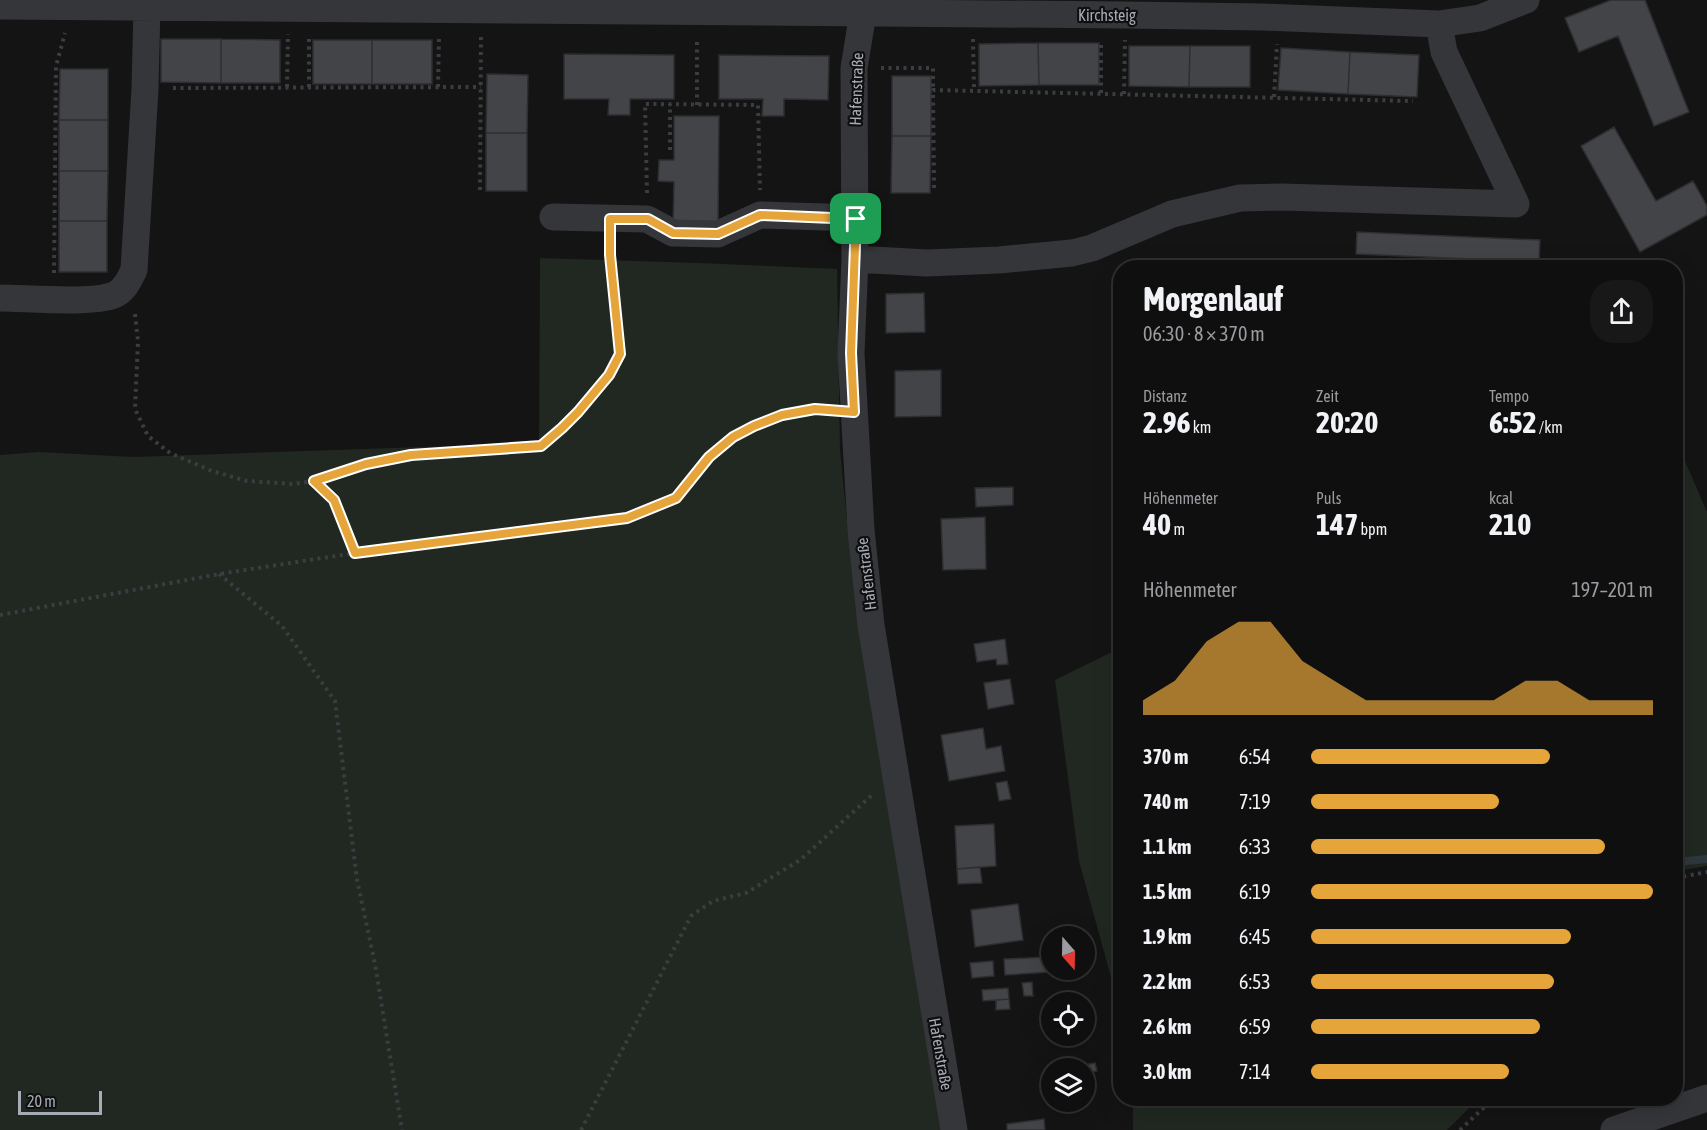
<!DOCTYPE html>
<html lang="de">
<head>
<meta charset="utf-8">
<style>
  body { margin:0; font-family:"Asap Condensed",sans-serif; background:#181819; color:#f1f3f6; height:100vh; display:flex; flex-direction:column; font-size:22px; white-space:nowrap }
  * { box-sizing:border-box; margin:0 }
  p { font-size:20px; color:#9b9c9f }
  .icon { flex:none; width:33px; height:33px; fill:none; stroke:currentColor; stroke-width:2; stroke-linecap:round; stroke-linejoin:round }
  .map { position:relative; flex:1; overflow:hidden }
  .side { position:absolute; left:1113px; top:260px; width:570px; height:846px; display:flex; flex-direction:column; background:#0f0f10; border-radius:24px; box-shadow:0 6px 24px #0002,0 0 0 2px #2f2f30 }
  .side>* { flex:none }
  .needle { width:39px; rotate:160deg }
  .controls { position:absolute; left:1041px; top:926px; display:grid; gap:12px }
  .controls a { display:grid; place-items:center; width:54px; height:54px; border-radius:50%; background:#0f0f10; box-shadow:0 6px 24px #0002,0 0 0 2px #2f2f30; font-size:30px }
  .scale { position:absolute; left:18px; bottom:15px; width:84px; box-sizing:border-box; padding-left:6px; border:3px solid #a6abb5; border-top:0; font-size:16px; line-height:21px; white-space:nowrap; color:#a6abb5; -webkit-text-stroke:4px #0f0f10; paint-order:stroke }
  .pin { position:absolute; display:grid; place-items:center; width:51px; height:51px; color:#fff; margin:-26px; border-radius:12px; box-shadow:0 3px 9px #0006 }
  .round { display:grid; place-items:center; flex:none; width:63px; height:63px; border-radius:24px; background:#181819 }
  .summary { display:flex; align-items:center; justify-content:space-between; height:102px; padding:0 30px }
  h1 { font-size:33px; font-weight:700; line-height:45px }
  .figures { display:grid; grid-template-columns:repeat(3,1fr); gap:9px; height:102px; padding:6px 30px }
  .figures div { display:grid; align-content:center }
  .figures b { font-size:30px; font-weight:700 }
  .figures small { font-size:16px; font-weight:400 }
  .figures p { font-size:16px }
  .chart { height:168px; padding:12px 30px }
  .chart p { display:flex; justify-content:space-between }
  .chart svg { width:100%; height:108px; margin-top:6px; fill:#e6a53b; opacity:.7 }
  ul { padding:0 30px; list-style:none; font-size:20px }
  li { display:grid; grid-template-columns:96px 72px 1fr; align-items:center; height:45px }
  li i { height:15px; border-radius:8px; background:#e6a53b }
  .map>svg:first-child { display:block }
  .green { fill:#202821 }
  .lines { fill:none; stroke-linecap:round; stroke-linejoin:round }
  .stream { stroke:#2e373d; stroke-width:8 }
  .building { fill:#434448; stroke:#2e2e31; stroke-width:1.5 }
  .path { stroke:#3b3d41; stroke-width:4; stroke-dasharray:3 4.5; stroke-linecap:butt }
  .minor { stroke:#35363a; stroke-width:27 }
  .route-casing { stroke:#fff; stroke-width:12 }
  .route { stroke:#e6a53b; stroke-width:8 }
  .labels { text-anchor:middle; dominant-baseline:central; stroke-width:4.5; stroke-linejoin:round; paint-order:stroke }
  .street-label { font-size:16px; fill:#a6abb5; stroke:#0f0f10 }
</style>
</head>
<body>
<div class="map">
<svg width="1707" height="1130" viewBox="0 0 1707 1130">
  <rect width="100%" height="100%" fill="#141415"/>
  <path class="green" d="M540,258L699,263L837,269L840,450L848,531L942,1130H0V455L39,452L133,457L539,443Z
    M1676,440L1707,512V866L1676,871Z
    M1120,648V1010L1079,861L1055,680Z
    M1133,1098H1479L1447,1130H1133Z"/>
  <g class="lines">
    <path class="stream" d="M1676,862L1707,859"/>
  </g>
  <path class="building" d="M1611,0H1645L1689,112L1654,126L1618,36L1579,52L1565,18Z
    M161,39H221V83L161,82Z
    M221,39L280,40V83H221Z
    M313,40H372V84H313Z
    M372,40H432V84H372Z
    M1038,43H1099V85H1039Z
    M1038,43L1039,85L979,86V44Z
    M1129,46H1190L1189,87L1129,86Z
    M1190,46H1250V87H1189Z
    M1281,48L1350,52L1348,94L1278,90Z
    M1350,52L1419,55L1417,97L1348,94Z
    M564,54L674,55V99H630V115H608L609,99H564Z
    M719,55L829,56L828,100L784,99V116H762L763,99H719Z
    M60,69H108V120H59Z
    M487,74L528,75L527,133H486Z
    M892,76H931V136H892Z
    M674,116H719L718,226L673,225L674,182L658,181L659,160H674Z
    M59,120H108V171H59Z
    M1614,127L1656,201L1693,181L1707,206V215L1640,252L1581,146Z
    M486,133H527V191H486Z
    M892,136H931L930,193H891Z
    M59,171H108L107,221H59Z
    M59,221H107V272H59Z
    M1357,232L1540,240L1539,262L1356,254Z
    M924,293L925,332L886,333V294Z
    M941,370V416L895,417V371Z
    M1013,487V505L976,507L975,488Z
    M985,517L986,569L943,570L941,519Z
    M1005,639L1008,664L997,665L996,659L977,662L974,644Z
    M1010,679L1014,704L988,709L984,683Z
    M983,728L986,749L1001,746L1005,771L949,781L941,735Z
    M1007,781L1011,799L999,801L996,783Z
    M994,824L996,866L957,869L955,826Z
    M980,867L982,883L958,884L957,869Z
    M1018,904L1023,940L975,947L971,910Z
    M1050,957V972L1005,975L1004,959Z
    M993,961L994,976L972,978L970,963Z
    M1032,982L1033,996H1024L1022,983Z
    M1008,988L1009,999L983,1001L982,990Z
    M1009,999L1010,1009L996,1010V1000Z
    M1095,1063L1097,1071L1084,1073V1068H1080V1066Z
    M1045,1072H1052V1086L1046,1087Z
    M1044,1119L1045,1130H1007V1124Z"/>
  <g class="lines">
    <path class="path" d="M973,39L974,89
      M881,68H933V90
      M287,87L288,34
      M309,87V36
      M438,87L439,37
      M173,88L481,87
      M1101,93V42
      M1124,94L1125,40
      M1274,97L1277,44
      M697,105V39
      M670,150V104
      M934,188L933,90L1413,101
      M480,190L481,35
      M647,193L645,104L758,105L760,190
      M54,273L56,66L65,33
      M135,314L138,341L135,409L148,436L170,453L212,471L247,481L293,484L314,481L366,464L411,455L541,446L578,412L609,375L620,354L610,244
      M314,481L334,500L355,553
      M219,574L282,626L335,701L357,880L375,964L402,1130
      M0,615L219,574L355,553L627,518L676,497L709,457L733,437L781,415L815,409L829,410
      M1676,878L1707,872
      M581,1130L691,916L713,901L746,893L800,860L872,795
      M1460,1130L1494,1098"/>
    <path class="minor" d="M0,6L1126,15L1262,17L1439,24L1480,18L1526,0
      M863,13L854,68L855,259L851,353L861,530L871,625L954,1130
      M553,217L647,219L673,233L718,234L760,215L856,218
      M855,259L927,263L999,260L1072,253L1092,248L1172,214L1240,198L1282,197L1516,204L1444,52L1439,24
      M0,298C26,298 92,304 114,295C125,290 129,280 134,270L145,89L147,6
      M1614,1130L1707,1098"/>
  </g>
  <g class="lines">
    <defs>
      <path id="route" d="M760,215L856,219L851,353L854,412L815,409L782,415L754,426L733,437L709,457L676,498L627,518L355,553L334,500L314,481L366,464L411,455L541,446L562,428L578,412L609,375L620,354L610,255V219H648L673,233L718,234Z"/>
    </defs>
    <use href="#route" class="route-casing"/>
    <use href="#route" class="route"/>
  </g>
  <g class="labels">
    <g class="street-label">
      <text x="1107" y="15">Kirchsteig</text>
      <text transform="translate(856 89) rotate(-88)">Hafenstraße</text>
      <text transform="translate(866 574) rotate(-97)">Hafenstraße</text>
      <text transform="translate(941 1054) rotate(80)">Hafenstraße</text>
    </g>
  </g>
</svg>
<div class="controls">
<a><svg class="needle" viewBox="-14 -14 28 28"><path d="M0-13l5 13h-10z" fill="#e53935"/><path d="M0 13l5-13h-10z" fill="#9b9c9f"/></svg></a>
<a><svg class="icon" aria-label="locate" viewBox="0 0 24 24"><circle cx="12" cy="12" r="6"/><path d="M12 2v4M12 18v4M2 12h4M18 12h4"/></svg></a>
<a><svg class="icon" aria-label="layers" viewBox="0 0 24 24"><path d="M12 4l9 5-9 5-9-5zM3 14l9 5 9-5"/></svg></a>
</div>
<div class="scale">20 m</div>
<div class="pin" style="left:856px;top:219px;background:#1e9e55"><svg class="icon" aria-label="arrive" viewBox="0 0 24 24"><path d="M6 21V4h12l-3 4 3 4H6"/></svg></div>
<section class="side">
<div class="summary"><div><h1>Morgenlauf</h1><p>06:30 · 8 × 370 m</p></div><a class="round"><svg class="icon" aria-label="share" viewBox="0 0 24 24"><path d="M12 15V3M7 8l5-5 5 5M5 13v7h14v-7"/></svg></a></div>
<div class="figures">
<div><p>Distanz</p><b>2.96<small> km</small></b></div>
<div><p>Zeit</p><b>20:20</b></div>
<div><p>Tempo</p><b>6:52<small> /km</small></b></div>
</div>
<div class="figures">
<div><p>Höhenmeter</p><b>40<small> m</small></b></div>
<div><p>Puls</p><b>147<small> bpm</small></b></div>
<div><p>kcal</p><b>210</b></div>
</div>
<div class="chart"><p><span>Höhenmeter</span>197–201 m</p>
<svg viewBox="0 0 160 44" preserveAspectRatio="none"><path d="M0 44V38L10 30L20 14L30 6L40 6L50 22L60 30L70 38L80 38L90 38L100 38L110 38L120 30L130 30L140 38L150 38L160 38V44z"/></svg>
</div>
<ul>
<li><b>370 m</b>6:54<i style="width:70%"></i></li>
<li><b>740 m</b>7:19<i style="width:55%"></i></li>
<li><b>1.1 km</b>6:33<i style="width:86%"></i></li>
<li><b>1.5 km</b>6:19<i style="width:100%"></i></li>
<li><b>1.9 km</b>6:45<i style="width:76%"></i></li>
<li><b>2.2 km</b>6:53<i style="width:71%"></i></li>
<li><b>2.6 km</b>6:59<i style="width:67%"></i></li>
<li><b>3.0 km</b>7:14<i style="width:58%"></i></li>
</ul>
</section>
</div>
</body>
</html>
